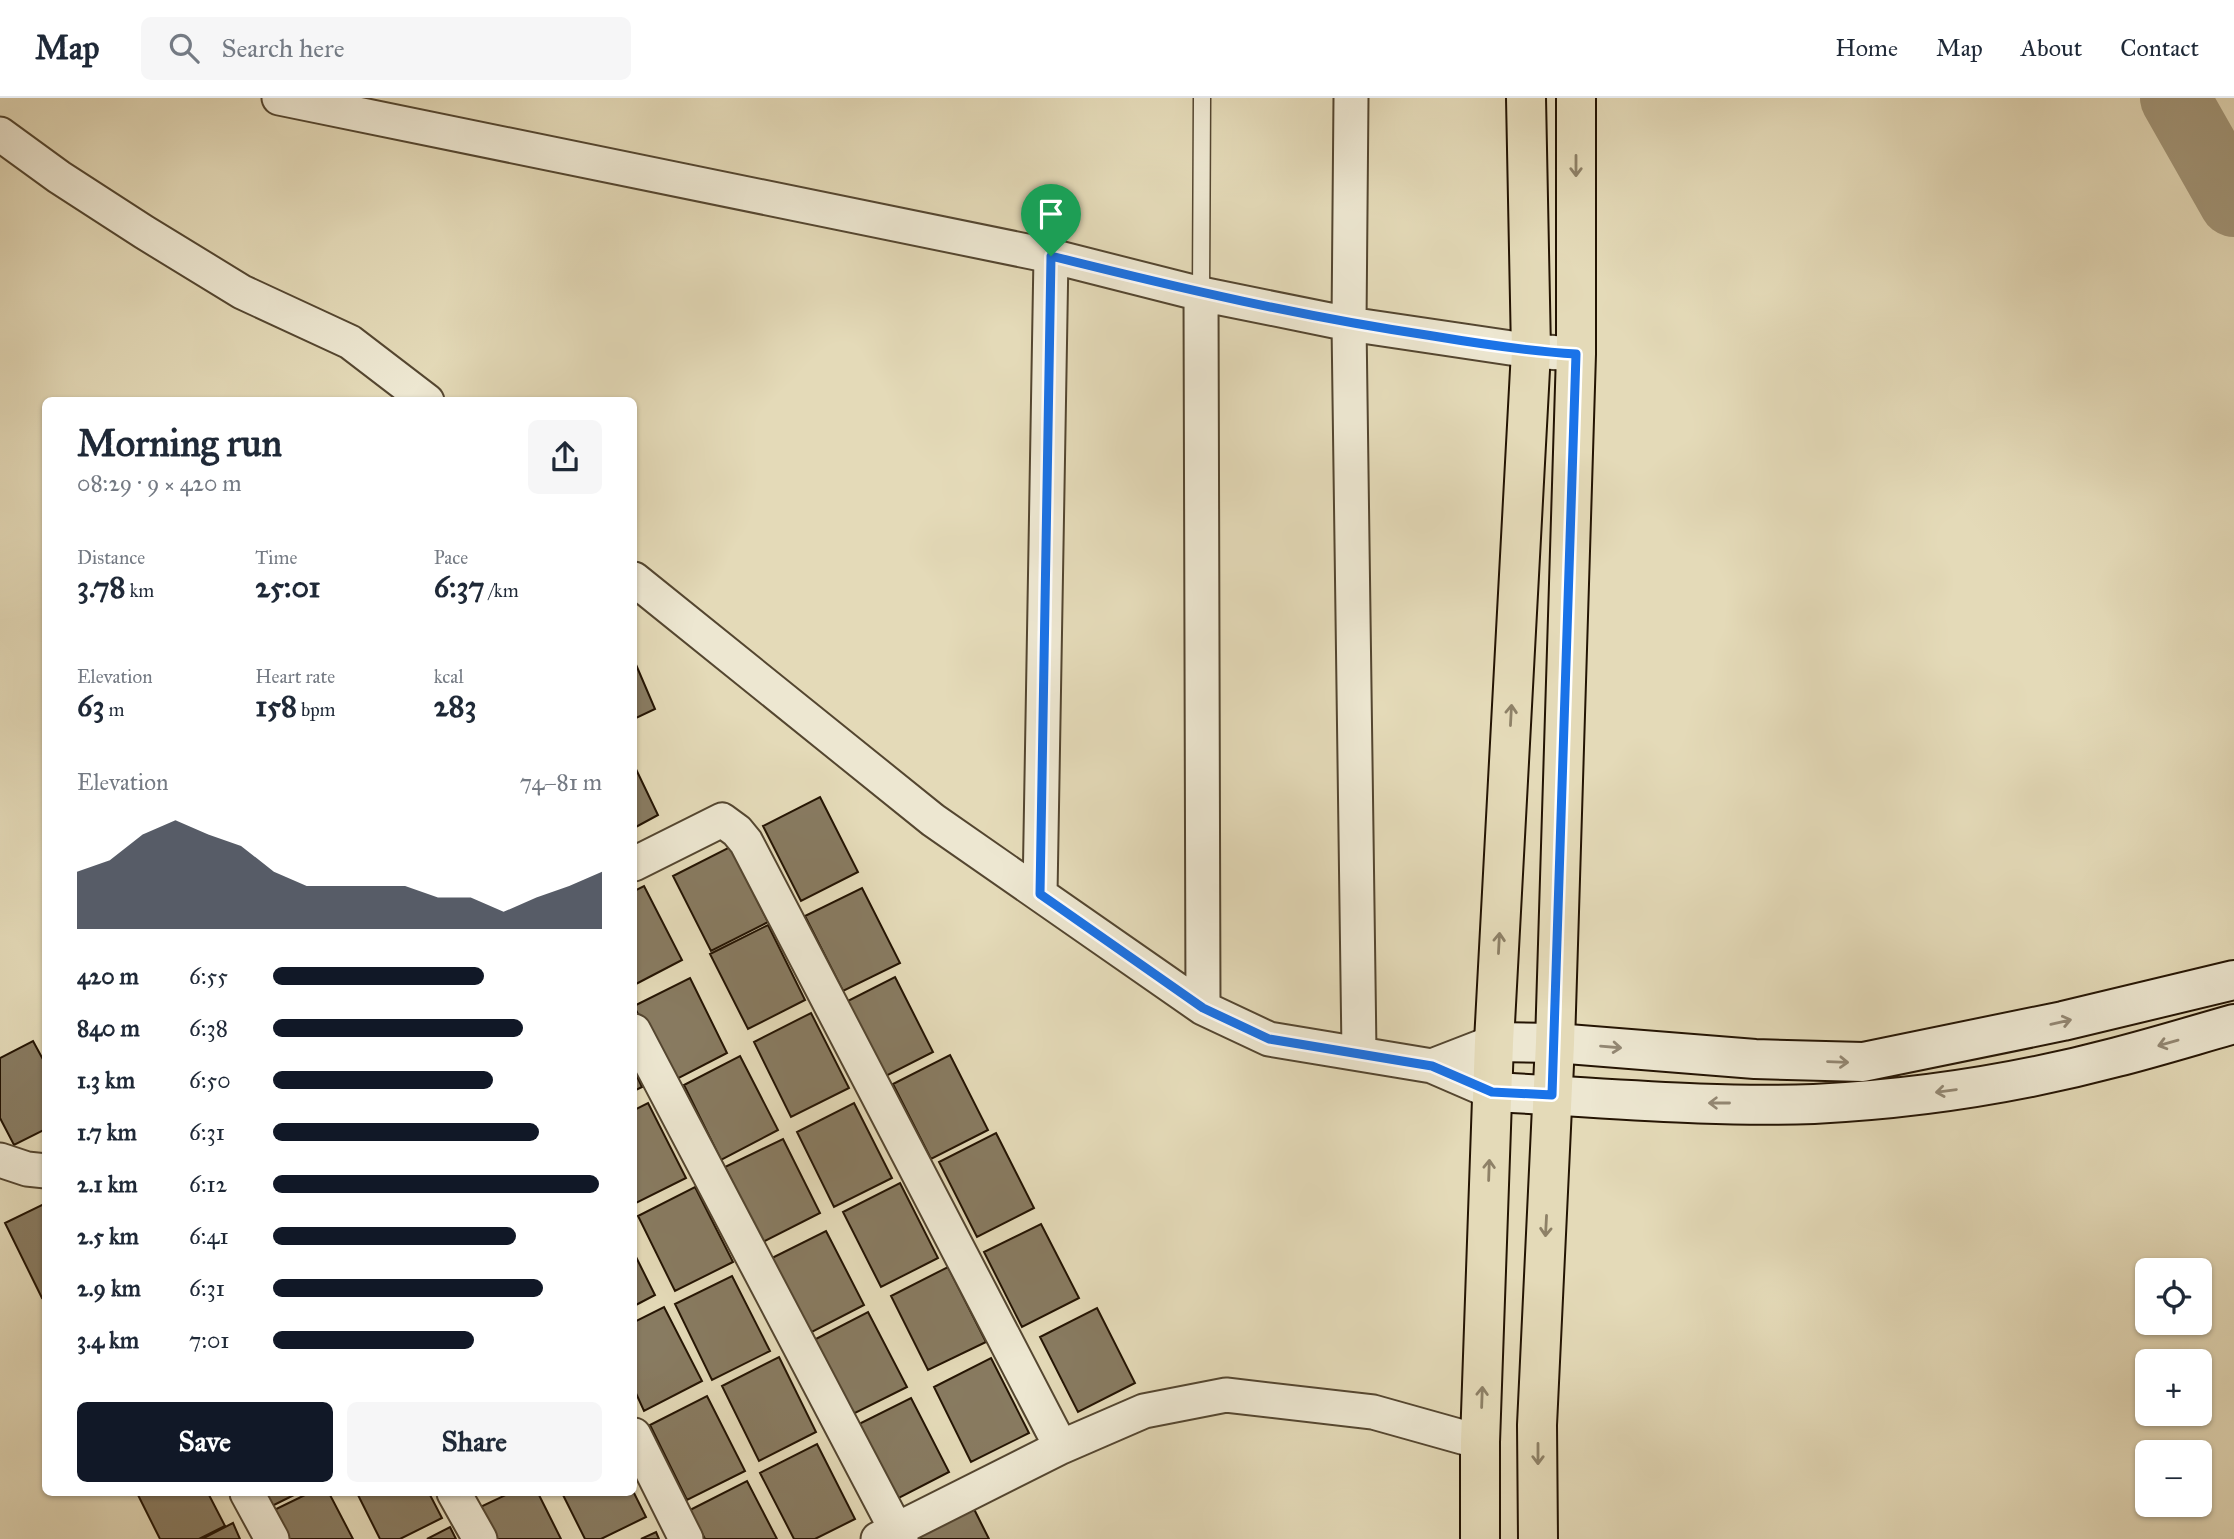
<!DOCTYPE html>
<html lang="en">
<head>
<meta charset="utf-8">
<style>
  body { margin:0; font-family:"IM FELL Great Primer",serif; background:#f6f6f7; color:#1f2937; height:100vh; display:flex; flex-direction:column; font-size:26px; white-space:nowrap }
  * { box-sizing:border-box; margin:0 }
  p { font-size:23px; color:#747a83 }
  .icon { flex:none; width:38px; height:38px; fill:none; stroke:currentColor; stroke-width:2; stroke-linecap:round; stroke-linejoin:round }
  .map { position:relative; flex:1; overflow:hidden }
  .details { position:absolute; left:42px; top:299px; width:595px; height:1099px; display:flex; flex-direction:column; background:#fff; border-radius:10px; box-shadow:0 2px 5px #0004 }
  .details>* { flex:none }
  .tools { position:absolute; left:2135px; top:1160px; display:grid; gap:14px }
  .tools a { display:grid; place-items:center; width:77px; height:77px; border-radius:10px; background:#fff; box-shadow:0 2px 5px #0004; font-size:35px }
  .pin { position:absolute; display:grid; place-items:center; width:60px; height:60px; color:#fff; margin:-72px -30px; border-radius:50% 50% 50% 0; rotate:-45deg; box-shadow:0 0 7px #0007 }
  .pin .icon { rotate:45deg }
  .round { display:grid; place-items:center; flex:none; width:74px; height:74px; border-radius:10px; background:#f6f6f7 }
  .headline { display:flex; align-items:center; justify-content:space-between; height:119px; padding:0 35px }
  h1 { font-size:38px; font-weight:700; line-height:52px }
  .stats { display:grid; grid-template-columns:repeat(3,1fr); gap:10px; height:119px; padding:7px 35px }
  .stats div { display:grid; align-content:center }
  .stats b { font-size:30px; font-weight:700 }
  .stats small { font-size:19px; font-weight:400 }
  .stats p { font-size:19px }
  .chart { height:196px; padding:14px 35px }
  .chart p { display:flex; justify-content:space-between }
  .chart svg { width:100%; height:126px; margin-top:7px; fill:#111827; opacity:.7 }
  .cta { display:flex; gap:14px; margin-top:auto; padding:14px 35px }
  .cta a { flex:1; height:80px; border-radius:10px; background:#111827; color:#fff; font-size:28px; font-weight:700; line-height:80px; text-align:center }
  .cta a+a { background:#f6f6f7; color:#1f2937 }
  ul { padding:0 35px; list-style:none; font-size:23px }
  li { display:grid; grid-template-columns:112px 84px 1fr; align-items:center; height:52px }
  li i { height:18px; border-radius:9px; background:#111827 }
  header { display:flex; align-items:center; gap:42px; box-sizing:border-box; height:98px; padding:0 35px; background:#fff; border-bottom:2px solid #e0e1e3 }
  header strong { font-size:33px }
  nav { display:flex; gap:38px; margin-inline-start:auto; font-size:24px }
  .search { width:490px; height:63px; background:#f6f6f7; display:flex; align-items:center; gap:18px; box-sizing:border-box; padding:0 24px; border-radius:10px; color:#747a83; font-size:26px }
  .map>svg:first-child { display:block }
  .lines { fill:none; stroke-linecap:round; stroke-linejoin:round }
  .river { stroke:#a3977a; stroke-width:70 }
  .building { fill:#887b61; stroke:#241403; stroke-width:2 }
  .lane-casing { stroke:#544630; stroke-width:19 }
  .street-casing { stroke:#544630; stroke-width:37 }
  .secondary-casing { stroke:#241403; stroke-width:42 }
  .primary-casing { stroke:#241403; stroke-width:42 }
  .lane { stroke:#ede7d1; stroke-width:16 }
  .street { stroke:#ede7d1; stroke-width:33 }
  .secondary { stroke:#ede7d1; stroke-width:38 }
  .primary { stroke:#e4dab8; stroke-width:38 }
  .oneway { stroke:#8e8167 }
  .oneway2 { stroke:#938874 }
  .route-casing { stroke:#fff; stroke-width:14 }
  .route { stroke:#1a73e8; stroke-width:9 }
</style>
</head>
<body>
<header>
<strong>Map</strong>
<div class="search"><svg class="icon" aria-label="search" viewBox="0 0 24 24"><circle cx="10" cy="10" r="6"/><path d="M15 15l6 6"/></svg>Search here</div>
<nav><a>Home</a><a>Map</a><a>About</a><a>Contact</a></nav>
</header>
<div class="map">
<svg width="2234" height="1441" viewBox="0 0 2234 1441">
  <rect width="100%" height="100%" fill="#e4dab8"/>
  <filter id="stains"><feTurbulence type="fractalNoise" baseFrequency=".00286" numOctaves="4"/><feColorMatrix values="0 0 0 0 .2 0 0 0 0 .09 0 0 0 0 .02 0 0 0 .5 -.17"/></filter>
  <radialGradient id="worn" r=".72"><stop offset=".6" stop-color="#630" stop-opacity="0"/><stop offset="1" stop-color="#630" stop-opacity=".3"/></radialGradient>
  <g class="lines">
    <path class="river" d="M2175,0L2234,104"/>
  </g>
  <path class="building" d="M634,562L655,611L634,621Z
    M634,667L658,717L634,730Z
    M820,699L858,774L801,803L763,728Z
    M730,749L768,824L711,853L673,778Z
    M644,788L682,862L634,887V793Z
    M862,790L900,865L843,893L805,818Z
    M768,827L805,902L748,931L710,856Z
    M895,879L933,954L876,983L838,908Z
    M690,880L727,955L671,984L634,908Z
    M811,915L849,990L791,1019L754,944Z
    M33,943L46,967V1031L14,1047L0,1020V960Z
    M950,957L988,1032L931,1061L893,986Z
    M740,958L778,1032L721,1062L684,987Z
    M634,972L642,989L634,993Z
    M648,1005L686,1080L634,1106V1012Z
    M854,1005L892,1080L834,1109L797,1034Z
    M996,1035L1034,1110L977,1139L939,1064Z
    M783,1041L820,1115L763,1144L725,1069Z
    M900,1085L938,1160L881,1189L843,1114Z
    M695,1089L733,1164L675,1193L638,1118Z
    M46,1105V1199L42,1200L5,1125Z
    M1041,1126L1079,1200L1022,1229L984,1154Z
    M826,1133L864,1207L806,1237L768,1162Z
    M634,1155L655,1197L634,1208Z
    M948,1169L986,1244L928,1272L891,1198Z
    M732,1178L770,1253L712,1282L675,1206Z
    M664,1209L702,1283L644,1313L634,1291V1224Z
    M1097,1210L1135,1285L1078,1314L1040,1239Z
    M868,1214L907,1289L849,1318L812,1243Z
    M779,1259L816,1334L759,1363L722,1288Z
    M991,1260L1029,1335L971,1364L934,1289Z
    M707,1298L745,1373L687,1402L650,1327Z
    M911,1300L949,1374L891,1404L853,1329Z
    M817,1346L855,1421L815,1441H794L760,1375Z
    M747,1383L777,1441H705L690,1412Z
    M137,1395H208L225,1428L199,1441H160Z
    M250,1395H298L260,1414Z
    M309,1395H329L353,1441H281L268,1415Z
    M357,1395H429L442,1420L400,1441H380Z
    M510,1395H538L561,1441H489L474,1412Z
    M562,1395H634L646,1419L601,1441H585Z
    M973,1409L989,1441H918L916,1438Z
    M233,1425L240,1441H202Z
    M450,1429L456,1441H427Z
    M656,1434L659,1441H641Z"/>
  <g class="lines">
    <defs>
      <path id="lane" d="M1201,196L1202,0"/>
      <path id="street" d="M279,0L1051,158L1201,196L1349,226L1531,253L1576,256
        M1351,0L1349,226L1359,954
        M0,36L59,79L144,134L242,194L350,244L427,303
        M1201,196L1203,910
        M634,481L933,722L1203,910L1269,941L1432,968L1492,994
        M634,766L722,722L737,733L746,744L1061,1349L1144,1313L1226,1297L1373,1314L1480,1344
        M1040,796L1051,158
        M634,933L901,1441
        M1432,968L1494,944
        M0,1062L27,1071L46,1073
        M634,1337L686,1441
        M247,1395L272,1441
        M454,1395L480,1441
        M878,1441L1061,1349"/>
      <path id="secondary" d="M1494,944L1555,945L1755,961L1863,964L2063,923L2234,882
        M1492,994C1599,999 1707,1010 1814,1006C1916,1001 2019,985 2117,959C2156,949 2195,937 2234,926"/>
      <path id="primary" d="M1480,1441V1344L1494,944L1531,253L1526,0
        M1538,1441L1537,1327L1555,945L1576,256V0"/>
    </defs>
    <use href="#lane" class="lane-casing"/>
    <use href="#street" class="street-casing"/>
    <use href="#secondary" class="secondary-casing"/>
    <use href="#primary" class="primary-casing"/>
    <use href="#lane" class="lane"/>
    <use href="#street" class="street"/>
    <use href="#secondary" class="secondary"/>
    <use href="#primary" class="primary"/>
  </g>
  <defs><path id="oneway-shaft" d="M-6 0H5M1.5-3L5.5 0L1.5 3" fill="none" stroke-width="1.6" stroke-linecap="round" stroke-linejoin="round" transform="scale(1.75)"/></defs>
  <g class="oneway">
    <use href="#oneway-shaft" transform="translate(1576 68) rotate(90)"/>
    <use href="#oneway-shaft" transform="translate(1511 617) rotate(-87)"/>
    <use href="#oneway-shaft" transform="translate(1499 845) rotate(-87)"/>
    <use href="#oneway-shaft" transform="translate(1489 1072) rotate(-88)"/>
    <use href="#oneway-shaft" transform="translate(1546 1128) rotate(93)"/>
    <use href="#oneway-shaft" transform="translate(1482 1299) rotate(-88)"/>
    <use href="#oneway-shaft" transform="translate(1538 1356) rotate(90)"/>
  </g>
  <g class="oneway2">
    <use href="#oneway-shaft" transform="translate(2061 924) rotate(-13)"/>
    <use href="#oneway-shaft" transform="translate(2168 945) rotate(164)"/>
    <use href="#oneway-shaft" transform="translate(1611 949) rotate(5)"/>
    <use href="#oneway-shaft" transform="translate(1838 964) rotate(2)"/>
    <use href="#oneway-shaft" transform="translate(1946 993) rotate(172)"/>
    <use href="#oneway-shaft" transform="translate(1719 1005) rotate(-180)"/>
  </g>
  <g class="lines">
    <defs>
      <path id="route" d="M1051,158C1178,190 1304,219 1433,238C1481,246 1528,253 1576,256L1552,997L1492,994L1432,968L1269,941L1203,910L1040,796Z"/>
    </defs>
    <use href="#route" class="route-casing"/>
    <use href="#route" class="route"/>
  </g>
  <rect width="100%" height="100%" filter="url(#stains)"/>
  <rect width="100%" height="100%" fill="url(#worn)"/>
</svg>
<div class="tools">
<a><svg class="icon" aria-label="locate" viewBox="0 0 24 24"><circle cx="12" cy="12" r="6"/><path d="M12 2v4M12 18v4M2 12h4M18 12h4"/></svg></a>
<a>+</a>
<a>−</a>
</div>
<div class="pin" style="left:1051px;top:158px;background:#1e9e55"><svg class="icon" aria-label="arrive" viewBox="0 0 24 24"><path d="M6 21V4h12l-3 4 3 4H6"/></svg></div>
<section class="details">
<div class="headline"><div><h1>Morning run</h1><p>08:29 · 9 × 420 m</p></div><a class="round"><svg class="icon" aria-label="share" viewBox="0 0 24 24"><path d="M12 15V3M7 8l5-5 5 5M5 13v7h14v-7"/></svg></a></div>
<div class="stats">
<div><p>Distance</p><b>3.78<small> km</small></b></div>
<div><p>Time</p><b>25:01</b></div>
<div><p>Pace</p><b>6:37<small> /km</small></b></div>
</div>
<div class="stats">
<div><p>Elevation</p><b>63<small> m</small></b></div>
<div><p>Heart rate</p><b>158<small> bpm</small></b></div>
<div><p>kcal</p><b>283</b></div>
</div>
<div class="chart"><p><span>Elevation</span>74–81 m</p>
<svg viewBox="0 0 160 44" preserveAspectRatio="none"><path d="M0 44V24L10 20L20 11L30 6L40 11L50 15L60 24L70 29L80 29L90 29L100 29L110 33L120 33L130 38L140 33L150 29L160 24V44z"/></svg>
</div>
<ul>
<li><b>420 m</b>6:55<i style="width:64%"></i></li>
<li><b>840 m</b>6:38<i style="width:76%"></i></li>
<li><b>1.3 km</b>6:50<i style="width:67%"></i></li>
<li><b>1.7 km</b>6:31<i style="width:81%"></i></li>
<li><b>2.1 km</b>6:12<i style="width:99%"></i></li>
<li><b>2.5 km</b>6:41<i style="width:74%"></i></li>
<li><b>2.9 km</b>6:31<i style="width:82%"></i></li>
<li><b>3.4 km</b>7:01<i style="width:61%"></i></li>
</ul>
<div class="cta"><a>Save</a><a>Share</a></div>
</section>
</div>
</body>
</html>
